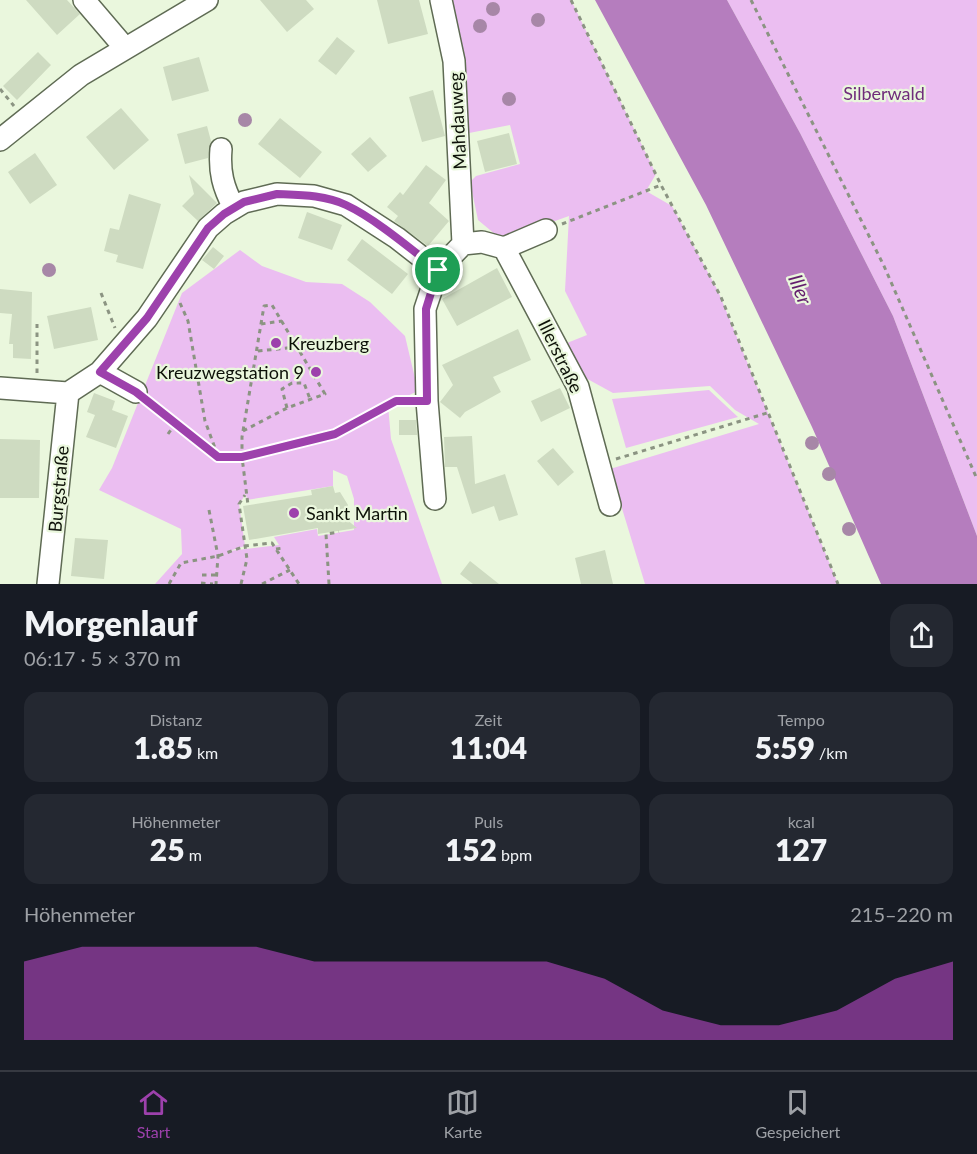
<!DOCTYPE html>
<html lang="de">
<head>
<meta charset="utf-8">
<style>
  body { margin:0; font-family:Lato,sans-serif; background:#242831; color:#f1f3f6; height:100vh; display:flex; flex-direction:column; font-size:22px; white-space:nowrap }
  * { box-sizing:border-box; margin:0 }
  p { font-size:20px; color:#9ea1a6 }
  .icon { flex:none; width:33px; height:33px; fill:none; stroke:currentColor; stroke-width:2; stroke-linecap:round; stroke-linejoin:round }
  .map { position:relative; height:584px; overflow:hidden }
  .details { display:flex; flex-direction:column; background:#171b24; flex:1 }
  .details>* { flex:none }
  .pin { position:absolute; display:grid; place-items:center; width:51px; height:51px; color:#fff; margin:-26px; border:3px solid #fff; border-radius:50%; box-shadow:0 2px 6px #0007 }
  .round { display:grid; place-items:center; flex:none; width:63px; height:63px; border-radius:18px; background:#242831 }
  .head { display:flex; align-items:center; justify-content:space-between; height:102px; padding:0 24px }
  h1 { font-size:33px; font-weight:800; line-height:45px }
  .figures { display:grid; grid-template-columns:repeat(3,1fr); gap:9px; height:102px; padding:6px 24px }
  .figures div { display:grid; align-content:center; border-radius:15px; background:#242831; text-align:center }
  .figures b { font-size:30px; font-weight:800 }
  .figures small { font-size:16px; font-weight:400 }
  .figures p { font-size:16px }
  .chart { height:168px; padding:12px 24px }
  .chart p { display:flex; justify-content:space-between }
  .chart svg { width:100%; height:108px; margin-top:6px; fill:#9d41ac; opacity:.7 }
  .tab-bar { display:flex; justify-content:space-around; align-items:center; height:84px; border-top:2px solid #363941; background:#171b24; font-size:16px; color:#9ea1a6 }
  .tab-bar a { display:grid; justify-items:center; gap:3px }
  .tab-bar .current { color:#9d41ac }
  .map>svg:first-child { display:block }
  .green { fill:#ebbef1; fill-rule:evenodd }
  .water { fill:#b57dbe }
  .building { fill:#cedbc1 }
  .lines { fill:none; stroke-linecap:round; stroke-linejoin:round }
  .minor-casing { stroke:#5f6b54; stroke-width:24 }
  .path { stroke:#8b9482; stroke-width:3; stroke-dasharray:4.5 4.5; stroke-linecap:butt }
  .minor { stroke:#fff; stroke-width:21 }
  .tree { fill:#a787a7 }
  .route-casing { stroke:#fff; stroke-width:12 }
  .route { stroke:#9d41ac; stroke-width:8 }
  .poi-dot { fill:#9d41ac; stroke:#eaf7dd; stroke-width:2 }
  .labels { text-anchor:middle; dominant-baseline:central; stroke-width:4.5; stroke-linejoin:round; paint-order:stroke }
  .park-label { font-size:18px; fill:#702c7b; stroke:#eaf7dd }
  .street-label { font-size:18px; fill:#0d1108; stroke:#eaf7dd }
  .poi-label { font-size:18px; fill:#0d1108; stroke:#eaf7dd; text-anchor:start }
  .water-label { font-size:20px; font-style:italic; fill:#621d6d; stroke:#eaf7dd }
</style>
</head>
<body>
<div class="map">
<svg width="977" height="584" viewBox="0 0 977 584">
  <rect width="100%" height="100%" fill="#eaf7dd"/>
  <path class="green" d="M449,0H571L656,174L646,191L672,206L718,291L838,584H645L610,469L759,424L735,410L710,386L613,393L582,376L567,343L587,335L565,291L569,216L502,240L478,220L470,182L476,176L520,164L510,125L464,134Z
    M727,0H977V536L893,316L800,133Z
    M240,250L262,266L306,282L342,284L370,302L405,336L418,391L388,405L391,439L442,584H155L182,554L181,529L99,490L112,468L182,293ZM333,470L347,476L354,499V530L318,536L317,529L274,537L279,545L229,551L245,546L239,504L246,494L247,500L333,486Z
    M709,390L738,417L626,448L612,399Z"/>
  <path class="water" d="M595,0H727L800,133L893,316L977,536V584H881L812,427L706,205Z"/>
  <path class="building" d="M26,0H67L80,14L57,35Z
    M260,0H306L314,9L287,32Z
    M377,0H419L428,34L388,44Z
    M337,37L355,51L336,75L318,61Z
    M38,52L51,65L17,100L3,86Z
    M199,57L209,91L172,101L163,67Z
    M433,90L445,136L422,142L409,97Z
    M121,108L149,140L114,170L86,137Z
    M280,118L322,152L300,178L258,144Z
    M207,126L211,141L208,158L185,164L177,134Z
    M509,133L517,164L485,172L477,141Z
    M370,137L387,156L368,172L351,154Z
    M35,153L57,185L30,204L8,172Z
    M426,165L446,180L429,203L449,221L428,246L394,221L398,216L387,207L400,192L403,195Z
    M189,175L217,203L198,221L182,206L194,194Z
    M129,194L161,204L143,269L116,262L118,255L104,251L110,228L119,230Z
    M307,212L342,225L332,250L298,238Z
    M362,239L408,274L392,294L347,260Z
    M213,247L224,256L214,269L202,260Z
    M497,268L512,297L457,326L442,299Z
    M0,289L32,292L31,359L13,358V344H9L12,314L0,313Z
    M91,307L98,340L54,349L47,316Z
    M518,329L531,360L493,377L501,392L465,412L460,418L440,402L453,385L442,365Z
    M560,388L570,408L541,422L531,401Z
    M94,393L115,401L112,410L128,416L116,448L86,437L95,415L87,412Z
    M399,420H416L417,435H399Z
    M472,436L475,484L505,474L518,515L499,521L494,506L472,514L457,467H445L444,437Z
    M0,439L40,440L39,498H0Z
    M553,448L574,472L558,486L537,461Z
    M333,486L335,493L340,492L348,505L346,519L357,528L318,534V528L249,540L243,506L312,495L311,490Z
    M75,538L108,540L104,579L71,576Z
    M605,550L613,584H581L575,558Z
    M470,561L499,584H473L460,574Z"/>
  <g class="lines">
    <defs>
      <path id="minor" d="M84,0L125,48
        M441,0L454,61L463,244
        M0,140L81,75L207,0
        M221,149C219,172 223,187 234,208
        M504,248L578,387L610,505
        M100,372L136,392
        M0,388L68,393L100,372L147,318L208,228L224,214L244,202L277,194L314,196L346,205L397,238L438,270L463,244L482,242L504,248L546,230
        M435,499L427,401L425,309L438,270
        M48,584L68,393"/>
    </defs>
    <use href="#minor" class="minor-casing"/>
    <path class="path" d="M571,0L661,185L721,297L838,584
      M751,0L884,266L977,479
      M0,89L14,106
      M562,224L661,185
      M101,293L115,328
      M180,303L188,321L205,421L218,456
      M261,324L282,321
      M258,351L298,347
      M37,373V324
      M149,403L218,457H242L335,433L396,401H410
      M287,408L282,389L292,383H304L310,399
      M243,431L287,408L325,394L272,305L264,306L242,437V457L248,505
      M168,434L175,424
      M616,459L767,413
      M209,510L218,556L216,584
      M276,549L283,548
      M202,575H217
      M201,583L213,584
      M169,584L181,563L218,556L245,546L272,543L299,584
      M241,584L247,559L239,504L245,495
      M262,584L290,570
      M329,584L326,534L339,532"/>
    <use href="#minor" class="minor"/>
  </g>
  <g class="tree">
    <circle cx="493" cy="9" r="7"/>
    <circle cx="538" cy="20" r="7"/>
    <circle cx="480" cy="26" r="7"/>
    <circle cx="509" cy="99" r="7"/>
    <circle cx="245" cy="120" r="7"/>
    <circle cx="49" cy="270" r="7"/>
    <circle cx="812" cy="443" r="7"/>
    <circle cx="829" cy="474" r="7"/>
    <circle cx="849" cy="529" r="7"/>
  </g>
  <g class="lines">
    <defs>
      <path id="route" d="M277,194C300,195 325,195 346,205C376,219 412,250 438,270L426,309L427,401H396L335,434L242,457H218L136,392L100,372L147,318L208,228L224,214L244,202Z"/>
    </defs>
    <use href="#route" class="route-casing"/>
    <use href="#route" class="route"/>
  </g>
  <g class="poi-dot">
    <circle cx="276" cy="343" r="6"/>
    <circle cx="316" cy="372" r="6"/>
    <circle cx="294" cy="513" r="6"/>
  </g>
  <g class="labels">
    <g class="park-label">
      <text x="884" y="93">Silberwald</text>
    </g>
    <g class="street-label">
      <text transform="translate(457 121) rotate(-93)">Mahdauweg</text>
      <text transform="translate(561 356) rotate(64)">Illerstraße</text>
      <text transform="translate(58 489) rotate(-85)">Burgstraße</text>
    </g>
    <g class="poi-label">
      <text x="288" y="343">Kreuzberg</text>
      <text x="304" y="372" text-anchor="end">Kreuzwegstation 9</text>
      <text x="306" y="513">Sankt Martin</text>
    </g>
    <g class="water-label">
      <text transform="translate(801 289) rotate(68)">Iller</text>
    </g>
  </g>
</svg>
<div class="pin" style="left:438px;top:270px;background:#1e9e55"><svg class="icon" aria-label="arrive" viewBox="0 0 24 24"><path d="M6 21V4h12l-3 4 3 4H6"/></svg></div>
</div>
<section class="details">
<div class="head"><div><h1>Morgenlauf</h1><p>06:17 · 5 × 370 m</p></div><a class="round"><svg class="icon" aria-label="share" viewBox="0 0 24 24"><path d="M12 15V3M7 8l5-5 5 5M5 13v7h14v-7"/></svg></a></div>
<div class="figures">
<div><p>Distanz</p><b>1.85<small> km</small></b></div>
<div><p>Zeit</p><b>11:04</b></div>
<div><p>Tempo</p><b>5:59<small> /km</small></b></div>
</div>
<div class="figures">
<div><p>Höhenmeter</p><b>25<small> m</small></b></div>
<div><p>Puls</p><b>152<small> bpm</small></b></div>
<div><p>kcal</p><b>127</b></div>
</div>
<div class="chart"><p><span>Höhenmeter</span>215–220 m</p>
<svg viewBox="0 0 160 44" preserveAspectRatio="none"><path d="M0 44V12L10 6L20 6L30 6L40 6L50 12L60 12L70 12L80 12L90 12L100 19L110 32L120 38L130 38L140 32L150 19L160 12V44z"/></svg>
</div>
</section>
<nav class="tab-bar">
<a class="current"><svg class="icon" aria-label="home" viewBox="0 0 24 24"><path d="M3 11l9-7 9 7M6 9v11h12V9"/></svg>Start</a>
<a><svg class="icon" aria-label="map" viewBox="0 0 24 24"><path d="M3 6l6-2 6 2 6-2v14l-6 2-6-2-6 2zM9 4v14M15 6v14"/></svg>Karte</a>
<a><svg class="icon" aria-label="saved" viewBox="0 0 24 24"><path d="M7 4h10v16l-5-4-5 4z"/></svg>Gespeichert</a>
</nav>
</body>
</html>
